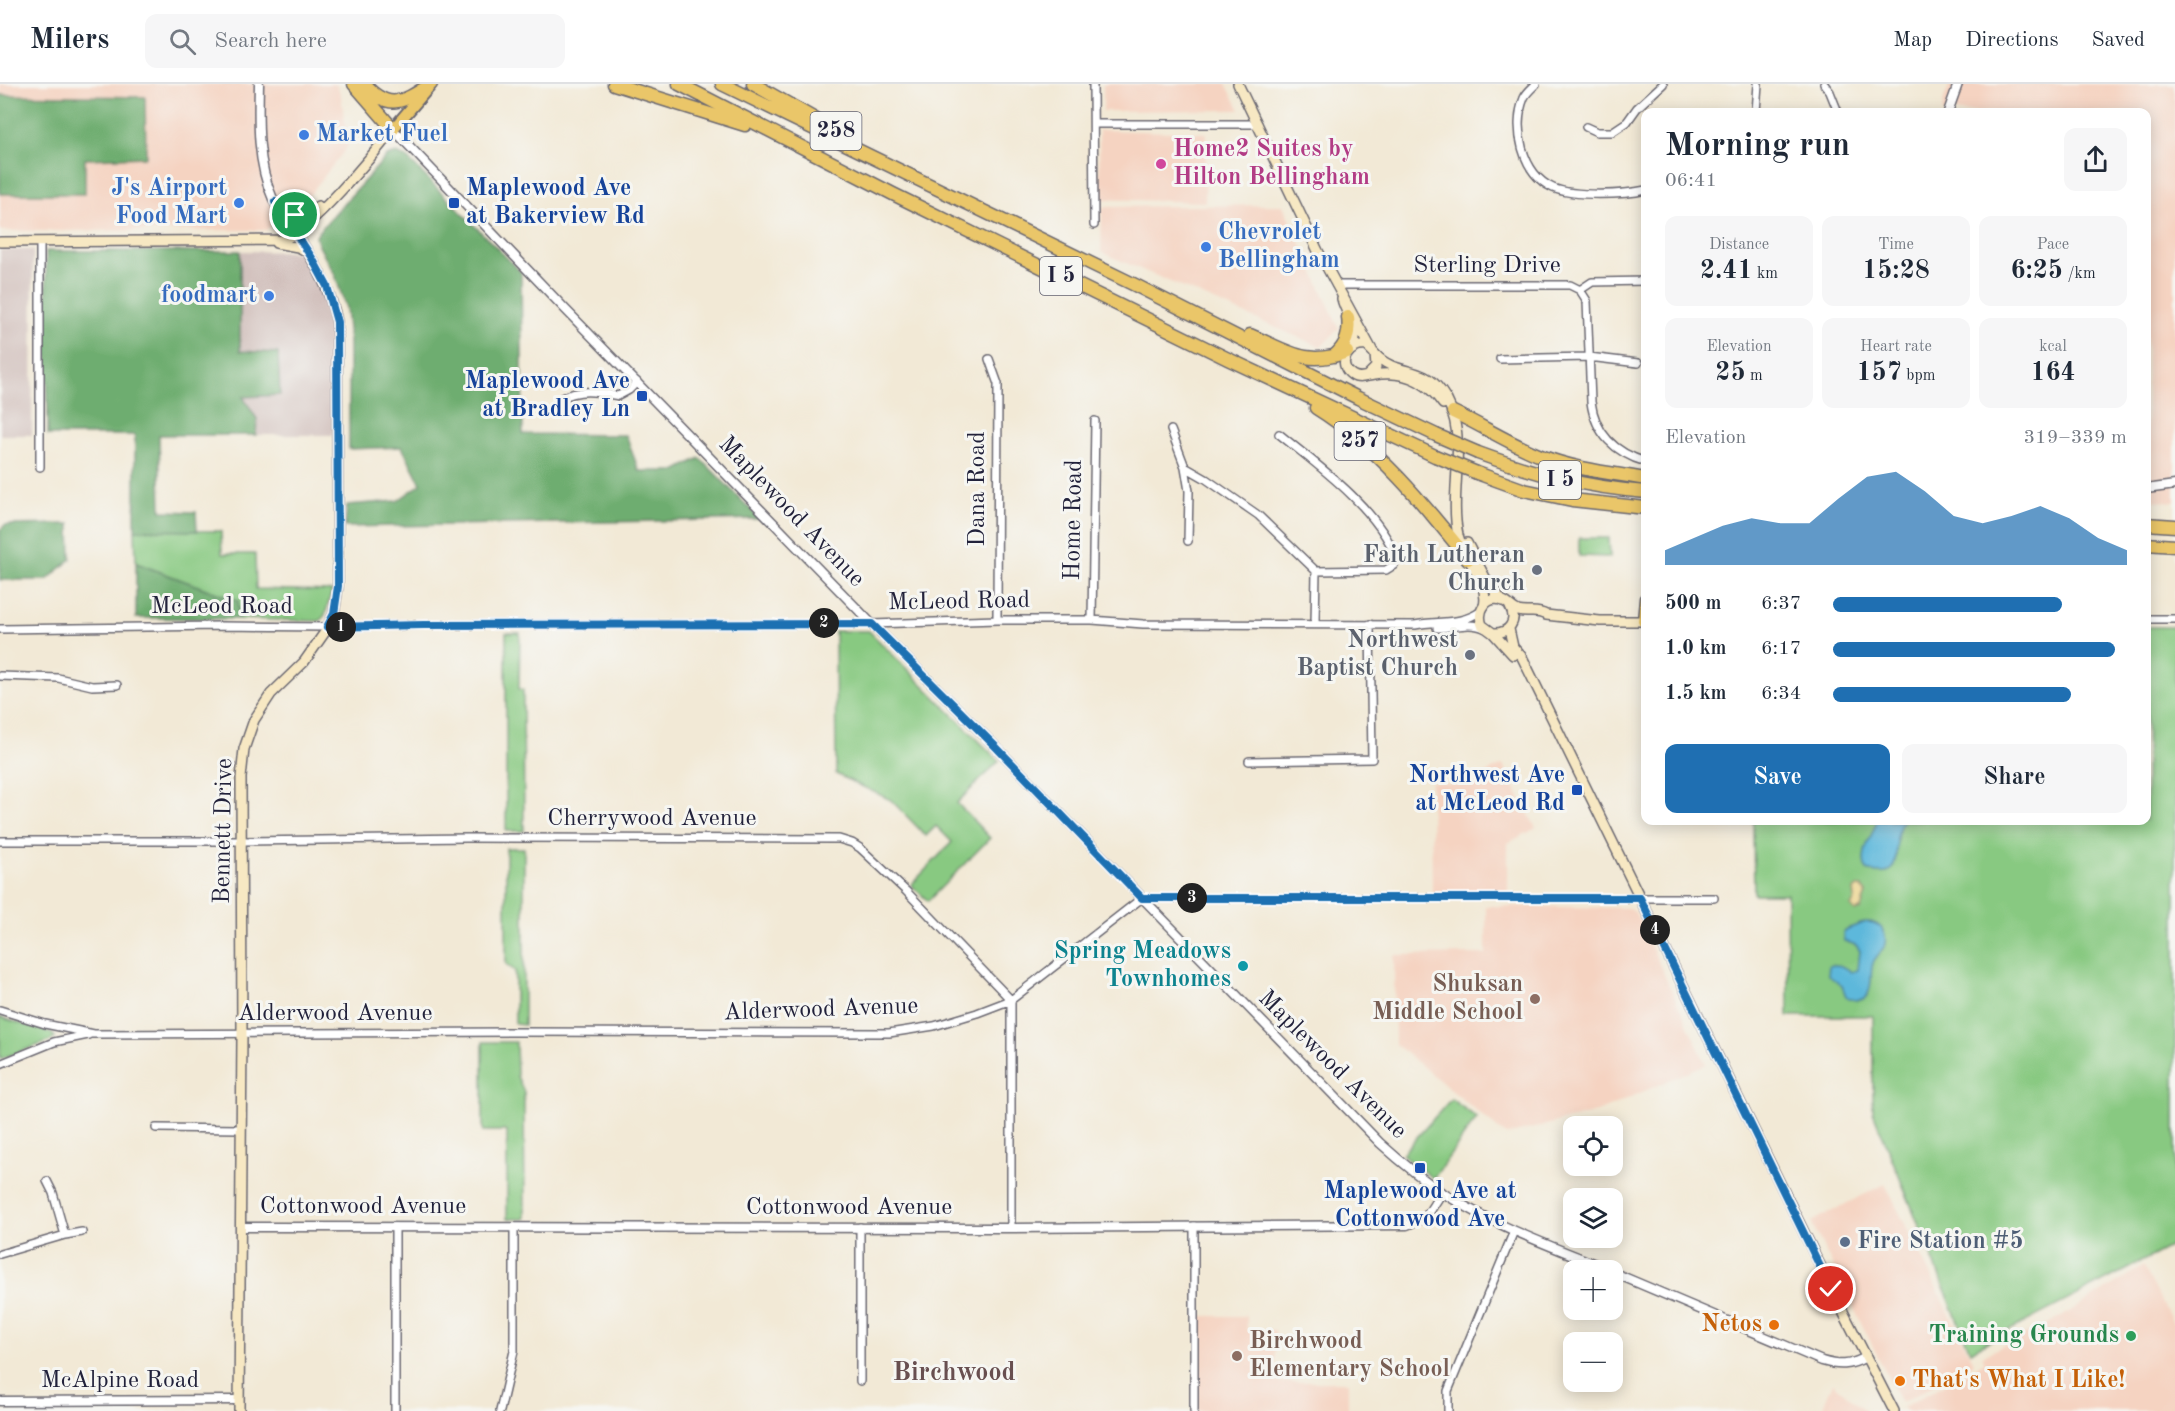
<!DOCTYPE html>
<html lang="en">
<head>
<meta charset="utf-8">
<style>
  body { margin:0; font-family:"Old Standard TT",serif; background:#f6f6f7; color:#1f2937; height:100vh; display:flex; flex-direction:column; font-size:22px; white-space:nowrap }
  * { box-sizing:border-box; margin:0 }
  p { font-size:20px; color:#747a83 }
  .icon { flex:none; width:33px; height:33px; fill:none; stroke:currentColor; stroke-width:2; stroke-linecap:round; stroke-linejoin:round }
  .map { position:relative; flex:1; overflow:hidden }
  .side { position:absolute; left:1641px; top:24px; width:510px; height:717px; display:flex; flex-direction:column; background:#fff; border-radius:12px; box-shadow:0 3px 15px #0003 }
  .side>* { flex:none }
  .buttons { position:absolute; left:1563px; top:1032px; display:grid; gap:12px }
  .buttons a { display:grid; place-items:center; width:60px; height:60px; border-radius:12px; background:#fff; box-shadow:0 3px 15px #0003; font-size:30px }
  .pin { position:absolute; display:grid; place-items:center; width:51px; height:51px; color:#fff; margin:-26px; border:3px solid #fff; border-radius:50%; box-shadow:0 2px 6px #0007 }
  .km { position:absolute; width:30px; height:30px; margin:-15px; border-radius:50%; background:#222; color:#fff; font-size:16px; line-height:30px; text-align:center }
  .round { display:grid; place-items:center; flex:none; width:63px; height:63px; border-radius:12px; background:#f6f6f7 }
  .overview { display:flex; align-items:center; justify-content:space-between; height:102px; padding:0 24px }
  h1 { font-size:33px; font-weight:800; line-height:45px }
  .metrics { display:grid; grid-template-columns:repeat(3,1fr); gap:9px; height:102px; padding:6px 24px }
  .metrics div { display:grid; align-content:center; border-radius:12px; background:#f6f6f7; text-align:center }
  .metrics b { font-size:26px; font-weight:800 }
  .metrics small { font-size:16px; font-weight:400 }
  .metrics p { font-size:16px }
  .chart { height:168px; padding:12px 24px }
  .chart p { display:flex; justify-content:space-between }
  .chart svg { width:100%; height:108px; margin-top:6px; fill:#1f6fb2; opacity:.7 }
  .button { display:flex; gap:12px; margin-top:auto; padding:12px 24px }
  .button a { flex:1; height:69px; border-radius:12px; background:#1f6fb2; color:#fff; font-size:24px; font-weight:800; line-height:69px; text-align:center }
  .button a+a { background:#f6f6f7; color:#1f2937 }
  ul { padding:0 24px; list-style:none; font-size:20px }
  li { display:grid; grid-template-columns:96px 72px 1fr; align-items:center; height:45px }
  li i { height:15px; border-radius:8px; background:#1f6fb2 }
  header { display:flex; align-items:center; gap:36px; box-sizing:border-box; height:84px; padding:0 30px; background:#fff; border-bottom:2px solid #e0e1e3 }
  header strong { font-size:28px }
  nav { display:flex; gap:33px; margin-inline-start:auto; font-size:21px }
  .search { width:420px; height:54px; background:#f6f6f7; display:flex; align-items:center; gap:15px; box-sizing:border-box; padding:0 21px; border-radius:12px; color:#747a83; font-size:22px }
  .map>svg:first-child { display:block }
  .built { fill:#f5d3c1 }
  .industrial { fill:#d1c0bc }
  .green { fill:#88c981; stroke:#55765e; stroke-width:1.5 }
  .forest { fill:#6ead6f; stroke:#486855; stroke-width:1.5 }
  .sand { fill:#eeda9e; stroke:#887e6c; stroke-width:1.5 }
  .water { fill:#5db8db; stroke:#406d8b; stroke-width:1.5 }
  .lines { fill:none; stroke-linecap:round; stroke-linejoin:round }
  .minor-casing { stroke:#6b6871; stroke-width:10 }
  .tertiary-casing { stroke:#6b6871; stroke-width:11 }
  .secondary-casing { stroke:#6b6871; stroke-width:12 }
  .primary-casing { stroke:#6b6871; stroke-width:14 }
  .motorway-casing { stroke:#6b6871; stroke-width:15 }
  .minor { stroke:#fff; stroke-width:7 }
  .tertiary { stroke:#fff; stroke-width:8 }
  .secondary { stroke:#f7e8c3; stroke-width:9 }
  .primary { stroke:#eac669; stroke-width:10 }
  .motorway { stroke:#eac669; stroke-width:12 }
  .motorway-bridge-casing { stroke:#6b6871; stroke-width:15; stroke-linecap:butt }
  .motorway-bridge { stroke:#eac669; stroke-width:12 }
  .route-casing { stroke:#fff; stroke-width:12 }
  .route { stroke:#1f6fb2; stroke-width:8 }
  .shop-dot { fill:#3f7fe0; stroke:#f6f6f2; stroke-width:2 }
  .hotel-dot { fill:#d1479c; stroke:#f6f6f2; stroke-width:2 }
  .transit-dot { fill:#1a4fb4; stroke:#f6f6f2; stroke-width:2 }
  .worship-dot { fill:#6b7280; stroke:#f6f6f2; stroke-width:2 }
  .culture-dot { fill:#0f9aa8; stroke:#f6f6f2; stroke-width:2 }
  .education-dot { fill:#8d6e63; stroke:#f6f6f2; stroke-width:2 }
  .service-dot { fill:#5c6f8a; stroke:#f6f6f2; stroke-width:2 }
  .food-dot { fill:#e8710a; stroke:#f6f6f2; stroke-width:2 }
  .leisure-dot { fill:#2e9e5b; stroke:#f6f6f2; stroke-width:2 }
  .labels { text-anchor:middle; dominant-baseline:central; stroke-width:6; stroke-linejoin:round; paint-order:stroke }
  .shield { fill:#f6f6f2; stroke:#626272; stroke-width:1.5 }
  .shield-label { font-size:22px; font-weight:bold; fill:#22223b }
  .shop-label { font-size:24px; font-weight:bold; fill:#366cbe; stroke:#f6f6f2; text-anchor:start }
  .hotel-label { font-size:24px; font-weight:bold; fill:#b23c85; stroke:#f6f6f2; text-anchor:start }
  .transit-label { font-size:24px; font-weight:bold; fill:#164399; stroke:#f6f6f2; text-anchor:end }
  .street-label { font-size:24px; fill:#22223b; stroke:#f6f6f2 }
  .worship-label { font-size:24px; font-weight:bold; fill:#5b616d; stroke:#f6f6f2; text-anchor:end }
  .culture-label { font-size:24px; font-weight:bold; fill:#0d838f; stroke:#f6f6f2; text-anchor:end }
  .education-label { font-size:24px; font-weight:bold; fill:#785e54; stroke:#f6f6f2; text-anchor:end }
  .service-label { font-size:24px; font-weight:bold; fill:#4e5e75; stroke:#f6f6f2; text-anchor:start }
  .food-label { font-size:24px; font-weight:bold; fill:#c56008; stroke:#f6f6f2; text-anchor:end }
  .leisure-label { font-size:24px; font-weight:bold; fill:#27864d; stroke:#f6f6f2; text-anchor:end }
  .neighbourhood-label { font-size:26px; font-weight:bold; fill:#684f50; stroke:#f6f6f2 }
</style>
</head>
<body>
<header>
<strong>Milers</strong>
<div class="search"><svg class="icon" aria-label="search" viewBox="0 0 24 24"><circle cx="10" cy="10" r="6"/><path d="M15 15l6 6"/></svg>Search here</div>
<nav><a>Map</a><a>Directions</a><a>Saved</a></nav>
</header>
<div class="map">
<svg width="2175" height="1327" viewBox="0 0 2175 1327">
  <rect width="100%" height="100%" fill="#f6f6f2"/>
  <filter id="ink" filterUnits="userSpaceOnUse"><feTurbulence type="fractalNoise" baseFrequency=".0167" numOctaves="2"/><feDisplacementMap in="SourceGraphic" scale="12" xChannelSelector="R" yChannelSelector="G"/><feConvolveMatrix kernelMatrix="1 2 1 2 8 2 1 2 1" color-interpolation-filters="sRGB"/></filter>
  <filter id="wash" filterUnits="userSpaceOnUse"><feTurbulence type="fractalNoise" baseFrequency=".008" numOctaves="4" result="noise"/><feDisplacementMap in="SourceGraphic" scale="24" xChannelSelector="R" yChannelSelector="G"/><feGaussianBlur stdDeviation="1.35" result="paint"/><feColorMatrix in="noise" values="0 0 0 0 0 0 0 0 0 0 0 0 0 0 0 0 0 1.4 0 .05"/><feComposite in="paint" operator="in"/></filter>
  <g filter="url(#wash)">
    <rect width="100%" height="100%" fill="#f2e9d6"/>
    <path class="built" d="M0,0H336L341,11L348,62L302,120L266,146L0,147V110H85V75L146,73L144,13L0,11Z
      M1103,0H1226L1240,26L1103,27Z
      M1950,0H2175V418L2147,416L2146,28H1942L1944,14Z
      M1099,46L1206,49L1205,118L1100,115Z
      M1283,121L1339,244L1321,263L1101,168L1102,123Z
      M1503,681L1536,744L1508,759V809H1432L1431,698L1460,701Z
      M1486,822L1629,824L1635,828L1706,980L1597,1028L1506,1051L1395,960L1394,871L1486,870Z
      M1885,1100L1974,1279L1901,1319L1811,1138Z
      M2143,1182L2175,1243V1324L2170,1327H1905L1903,1323L1985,1278L1982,1272L2063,1232Z
      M1198,1232H1247V1246H1275V1298H1348V1327H1198Z
      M1833,1299L1866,1327H1821Z"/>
    <path class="industrial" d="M0,166H33L32,351H0Z
      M240,167L298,168L305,174L329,223L332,241L333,351H256V335L243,312L278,269L240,267Z"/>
    <path class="green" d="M135,446L221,447L222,470H255L256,505L332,507L325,531L320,537L239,535L238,517L136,479Z
      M1579,454H1609L1610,473L1579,472Z
      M2147,543H2175V1160L1970,1267L1873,1028V932H1788L1787,810H1754L1753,737L2146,736Z
      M835,547H869L999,677L957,719L990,754L928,817L911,801L952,758L936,742L926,752L891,716L836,690Z
      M506,549H520L519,605L523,606L524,747H506Z
      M506,764H524V941L515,940V887L506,880Z
      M0,933L51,949L55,953L50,957L0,975Z
      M483,958H516L517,992L524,1008L525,1135H507V1047H483Z
      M1451,1015L1477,1034L1433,1095L1402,1070Z"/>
    <path class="forest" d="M0,11L145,13L146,73L85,75V110H0Z
      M397,69L407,74L521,188L523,350L626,351L639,387H675L700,374L760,435L345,443L347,421L397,417L421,400L402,363L349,365V257L346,224L335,191L319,162L316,153L319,147L387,72Z
      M46,167H240V267L278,269L280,311L243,313L257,335L256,351H159L161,427L196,428L197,447L135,446V351H48Z
      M70,440L71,475L47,496H0V446L5,441Z
      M136,479L238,517L239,535L136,534Z"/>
    <path class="sand" d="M1857,803H1862L1866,809L1861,825L1855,827L1851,823L1855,815L1854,806Z"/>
    <path class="water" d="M1877,737H1903C1890,754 1904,780 1886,789H1876L1867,786C1858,772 1872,752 1877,737Z
      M1866,838C1880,837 1889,850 1884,863C1881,869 1875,873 1873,879C1869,890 1875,914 1859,916C1854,916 1850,915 1846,912L1842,902L1828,891L1829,882C1840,879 1843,883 1851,888L1858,886L1860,867L1856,861L1844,857L1843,849L1847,845Z"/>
  </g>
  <g filter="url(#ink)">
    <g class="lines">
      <defs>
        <path id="minor" d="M1093,0L1094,141
          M1536,0C1532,4 1526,9 1524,14C1512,43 1522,90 1553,104C1574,113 1624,111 1646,106
          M1824,0L1830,8L1838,28
          M1756,28L1758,0
          M1094,40H1258
          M1586,43L1597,48H1612L1627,38L1637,24L1663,0
          M1336,201H1570L1580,206L1587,217L1591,318C1595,349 1615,369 1646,378
          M1580,206L1592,198L1646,197
          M989,275L998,300L997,536
          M1500,275L1589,273L1638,279
          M560,315C580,304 597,308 618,312L629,306L637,298
          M1171,346L1185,383L1206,395L1258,431L1316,487L1315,540
          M1279,350C1319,382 1377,424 1396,473L1394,481L1386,486L1316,487
          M40,383V158
          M1185,383L1189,407L1188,457
          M2146,535H2175
          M1092,536L1095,337
          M1437,544C1452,544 1470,537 1484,544
          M0,545L221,542L327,543L424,541L872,540L997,536H1092L1143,540L1415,541C1438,536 1460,542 1481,527
          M0,592L58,594L92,602L117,601
          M1249,677L1372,675L1370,540
          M0,757H241L467,754L839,755L852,759L860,764L906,807L1011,916V1144
          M0,926L45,940L94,950L515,948L889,949L934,942L977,929L1011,916L1142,814H1714
          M0,980L54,958L88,951
          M156,1044L241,1045
          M47,1097L53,1109L65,1151
          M395,1143V1327
          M0,1170L65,1151L82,1148
          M860,1297V1143
          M500,1327L514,1267V1143
          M1194,1327V1142
          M1448,1327V1307L1514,1147"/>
        <path id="tertiary" d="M259,0C258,38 257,80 273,115C279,128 288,139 296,150
          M1948,28L1958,0
          M393,45L566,226L872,540L995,662L1380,1059C1401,1078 1423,1096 1446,1111C1497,1143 1554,1163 1610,1186
          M2146,405L2175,401
          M241,1143L1011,1144L1407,1141L1426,1133L1442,1108
          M1612,1188L1822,1277C1839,1282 1850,1282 1866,1273
          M0,1317L239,1316"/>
        <path id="secondary" d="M1238,0L1318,167L1372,266
          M275,118C291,134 300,135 318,122
          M0,158L283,156C309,148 374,70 393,45
          M276,159L298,163L306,167
          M1342,215C1346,232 1363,248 1351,264
          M1375,270C1396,293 1421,280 1441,307C1472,347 1448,404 1458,451C1464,475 1490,499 1484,522
          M1368,291L1376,283L1375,270L1367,262C1350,259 1335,279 1352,291C1359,296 1366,292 1374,291C1403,286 1426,296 1443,320
          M1467,459L1487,497L1502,517
          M1510,523C1518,537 1509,550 1493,549L1482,541C1477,528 1485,512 1501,516C1508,518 1511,524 1518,527C1528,530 1536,525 1546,531L1600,537H1644
          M1509,545L1513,563L1522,573L1839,1220L1894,1327
          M1493,549L1513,571
          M239,1327L242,950L241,694L244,665L254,636L271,610L304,578L325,548L334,530L338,502L337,238C330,204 315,178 296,150"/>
        <path id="primary" d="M393,45L430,2"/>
        <path id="motorway" d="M354,0L393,45
          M364,0C389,28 403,18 431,0
          M614,0L745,41
          M679,0L893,110L1228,275L1435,372
          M722,0L1133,200L1358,314L1436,351
          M753,0L829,43
          M1250,251C1288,267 1305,283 1347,268
          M1334,272C1347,261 1350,249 1348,233
          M1316,324C1377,362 1424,420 1468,475
          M1453,328C1483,342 1510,360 1541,372C1574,385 1611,389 1646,395
          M1478,369C1535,390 1584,403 1646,408
          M1477,389L1524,406L1572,416L1646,424
          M2146,440L2175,442
          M2146,460L2175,462
          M1644,537L1646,515"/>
      </defs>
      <use href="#minor" class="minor-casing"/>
      <use href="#tertiary" class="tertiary-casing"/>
      <use href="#secondary" class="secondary-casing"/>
      <use href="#primary" class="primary-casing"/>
      <use href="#motorway" class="motorway-casing"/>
      <use href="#minor" class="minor"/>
      <use href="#tertiary" class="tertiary"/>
      <use href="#secondary" class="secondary"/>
      <use href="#primary" class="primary"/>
      <use href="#motorway" class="motorway"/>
      <defs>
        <path id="motorway-bridge" d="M1436,351L1478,369
          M1435,372L1477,389"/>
      </defs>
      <use href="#motorway-bridge" class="motorway-bridge-casing"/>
      <use href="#motorway-bridge" class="motorway-bridge"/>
    </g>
  </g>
  <g class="lines" filter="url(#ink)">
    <defs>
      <path id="route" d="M295,131L287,128L275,118L312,174L327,202L337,238L338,502L334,530L327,543L424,541L872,540L995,662L1142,814H1640L1831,1205"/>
    </defs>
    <use href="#route" class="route-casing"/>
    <use href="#route" class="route"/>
  </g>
  <g class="shop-dot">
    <circle cx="304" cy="51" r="6"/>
    <circle cx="239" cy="119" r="6"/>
    <circle cx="1206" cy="163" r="6"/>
    <circle cx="269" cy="212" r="6"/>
  </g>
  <circle class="hotel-dot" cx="1161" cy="80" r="6"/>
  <g class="transit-dot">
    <rect x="448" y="113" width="12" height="12" rx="3"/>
    <rect x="636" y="306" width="12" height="12" rx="3"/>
    <rect x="1571" y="700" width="12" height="12" rx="3"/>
    <rect x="1414" y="1078" width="12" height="12" rx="3"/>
  </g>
  <g class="worship-dot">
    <circle cx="1537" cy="486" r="6"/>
    <circle cx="1470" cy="571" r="6"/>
  </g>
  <circle class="culture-dot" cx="1243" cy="882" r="6"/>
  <g class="education-dot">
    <circle cx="1535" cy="915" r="6"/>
    <circle cx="1237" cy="1272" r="6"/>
  </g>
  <circle class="service-dot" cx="1845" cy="1158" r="6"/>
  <g class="food-dot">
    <circle cx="1774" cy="1241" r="6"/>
    <circle cx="1900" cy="1297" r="6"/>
  </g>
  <circle class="leisure-dot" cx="2131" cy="1252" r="6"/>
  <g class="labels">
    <g class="shield">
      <rect x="810.5" y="28" width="51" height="38" rx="4.5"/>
      <rect x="1040" y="173" width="42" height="38" rx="4.5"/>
      <rect x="1334.5" y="338" width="51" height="38" rx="4.5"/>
      <rect x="1539" y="377" width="42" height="38" rx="4.5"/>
    </g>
    <g class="shield-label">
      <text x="836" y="47">258</text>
      <text x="1061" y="192">I 5</text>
      <text x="1360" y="357">257</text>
      <text x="1560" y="396">I 5</text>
    </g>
    <g class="shop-label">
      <text x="316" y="51">Market Fuel</text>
      <text x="227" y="105" text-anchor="end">J's Airport<tspan x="227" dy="28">Food Mart</tspan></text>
      <text x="1218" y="149">Chevrolet<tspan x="1218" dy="28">Bellingham</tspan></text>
      <text x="257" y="212" text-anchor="end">foodmart</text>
    </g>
    <g class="hotel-label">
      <text x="1173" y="66">Home2 Suites by<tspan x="1173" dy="28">Hilton Bellingham</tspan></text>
    </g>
    <g class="transit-label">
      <text x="466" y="105" text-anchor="start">Maplewood Ave<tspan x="466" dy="28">at Bakerview Rd</tspan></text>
      <text x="630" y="298">Maplewood Ave<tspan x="630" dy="28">at Bradley Ln</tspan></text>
      <text x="1565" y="692">Northwest Ave<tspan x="1565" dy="28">at McLeod Rd</tspan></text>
      <text x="1420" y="1108" text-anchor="middle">Maplewood Ave at<tspan x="1420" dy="28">Cottonwood Ave</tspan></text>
    </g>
    <g class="street-label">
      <text x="1487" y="182">Sterling Drive</text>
      <text transform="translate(978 405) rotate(-90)">Dana Road</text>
      <text transform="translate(791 428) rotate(46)">Maplewood Avenue</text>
      <text transform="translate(1074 436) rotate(-89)">Home Road</text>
      <text transform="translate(959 518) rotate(-1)">McLeod Road</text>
      <text x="222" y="523">McLeod Road</text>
      <text x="652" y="735">Cherrywood Avenue</text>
      <text transform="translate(224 747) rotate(-89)">Bennett Drive</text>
      <text transform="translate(821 926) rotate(-2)">Alderwood Avenue</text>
      <text x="335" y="930">Alderwood Avenue</text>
      <text transform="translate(1332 981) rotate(45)">Maplewood Avenue</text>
      <text x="363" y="1123">Cottonwood Avenue</text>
      <text x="849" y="1124">Cottonwood Avenue</text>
      <text x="120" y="1297">McAlpine Road</text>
    </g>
    <g class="worship-label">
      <text x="1525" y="472">Faith Lutheran<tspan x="1525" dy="28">Church</tspan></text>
      <text x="1458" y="557">Northwest<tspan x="1458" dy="28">Baptist Church</tspan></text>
    </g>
    <g class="culture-label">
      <text x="1231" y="868">Spring Meadows<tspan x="1231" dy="28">Townhomes</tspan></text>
    </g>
    <g class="education-label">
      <text x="1523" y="901">Shuksan<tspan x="1523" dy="28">Middle School</tspan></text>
      <text x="1249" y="1258" text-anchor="start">Birchwood<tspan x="1249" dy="28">Elementary School</tspan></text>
    </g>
    <g class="service-label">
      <text x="1857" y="1158">Fire Station #5</text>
    </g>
    <g class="food-label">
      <text x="1762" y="1241">Netos</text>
      <text x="1912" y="1297" text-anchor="start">That's What I Like!</text>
    </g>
    <g class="leisure-label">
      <text x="2119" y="1252">Training Grounds</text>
    </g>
    <g class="neighbourhood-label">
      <text x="954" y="1289">Birchwood</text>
    </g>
  </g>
</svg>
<div class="buttons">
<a><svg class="icon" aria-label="locate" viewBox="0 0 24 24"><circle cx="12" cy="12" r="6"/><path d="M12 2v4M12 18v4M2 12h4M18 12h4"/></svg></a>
<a><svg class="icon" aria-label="layers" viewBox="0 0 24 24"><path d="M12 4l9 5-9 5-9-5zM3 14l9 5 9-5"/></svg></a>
<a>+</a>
<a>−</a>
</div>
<div class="pin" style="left:295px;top:131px;background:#1e9e55"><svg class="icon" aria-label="arrive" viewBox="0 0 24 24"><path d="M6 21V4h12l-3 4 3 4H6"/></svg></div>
<div class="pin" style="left:1831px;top:1205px;background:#d93025"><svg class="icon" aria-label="check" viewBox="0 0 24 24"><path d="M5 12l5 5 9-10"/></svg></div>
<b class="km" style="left:341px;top:543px">1</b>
<b class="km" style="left:824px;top:539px">2</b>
<b class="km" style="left:1192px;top:814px">3</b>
<b class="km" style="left:1655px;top:846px">4</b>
<section class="side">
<div class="overview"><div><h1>Morning run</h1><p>06:41</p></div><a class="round"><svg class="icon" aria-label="share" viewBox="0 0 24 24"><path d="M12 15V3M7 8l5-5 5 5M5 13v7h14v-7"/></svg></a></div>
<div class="metrics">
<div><p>Distance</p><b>2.41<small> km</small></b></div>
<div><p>Time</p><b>15:28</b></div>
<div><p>Pace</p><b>6:25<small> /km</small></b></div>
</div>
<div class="metrics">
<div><p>Elevation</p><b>25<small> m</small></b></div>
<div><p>Heart rate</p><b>157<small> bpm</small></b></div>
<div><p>kcal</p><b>164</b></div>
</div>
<div class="chart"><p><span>Elevation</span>319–339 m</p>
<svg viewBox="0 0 160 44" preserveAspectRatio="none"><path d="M0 44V38L10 33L20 28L30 25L40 27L50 27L60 17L70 8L80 6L90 14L100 24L110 27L120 24L130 20L140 25L150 33L160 38V44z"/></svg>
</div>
<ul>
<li><b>500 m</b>6:37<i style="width:78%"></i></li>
<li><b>1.0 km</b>6:17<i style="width:96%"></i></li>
<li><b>1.5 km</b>6:34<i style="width:81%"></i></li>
</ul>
<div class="button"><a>Save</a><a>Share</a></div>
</section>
</div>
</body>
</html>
